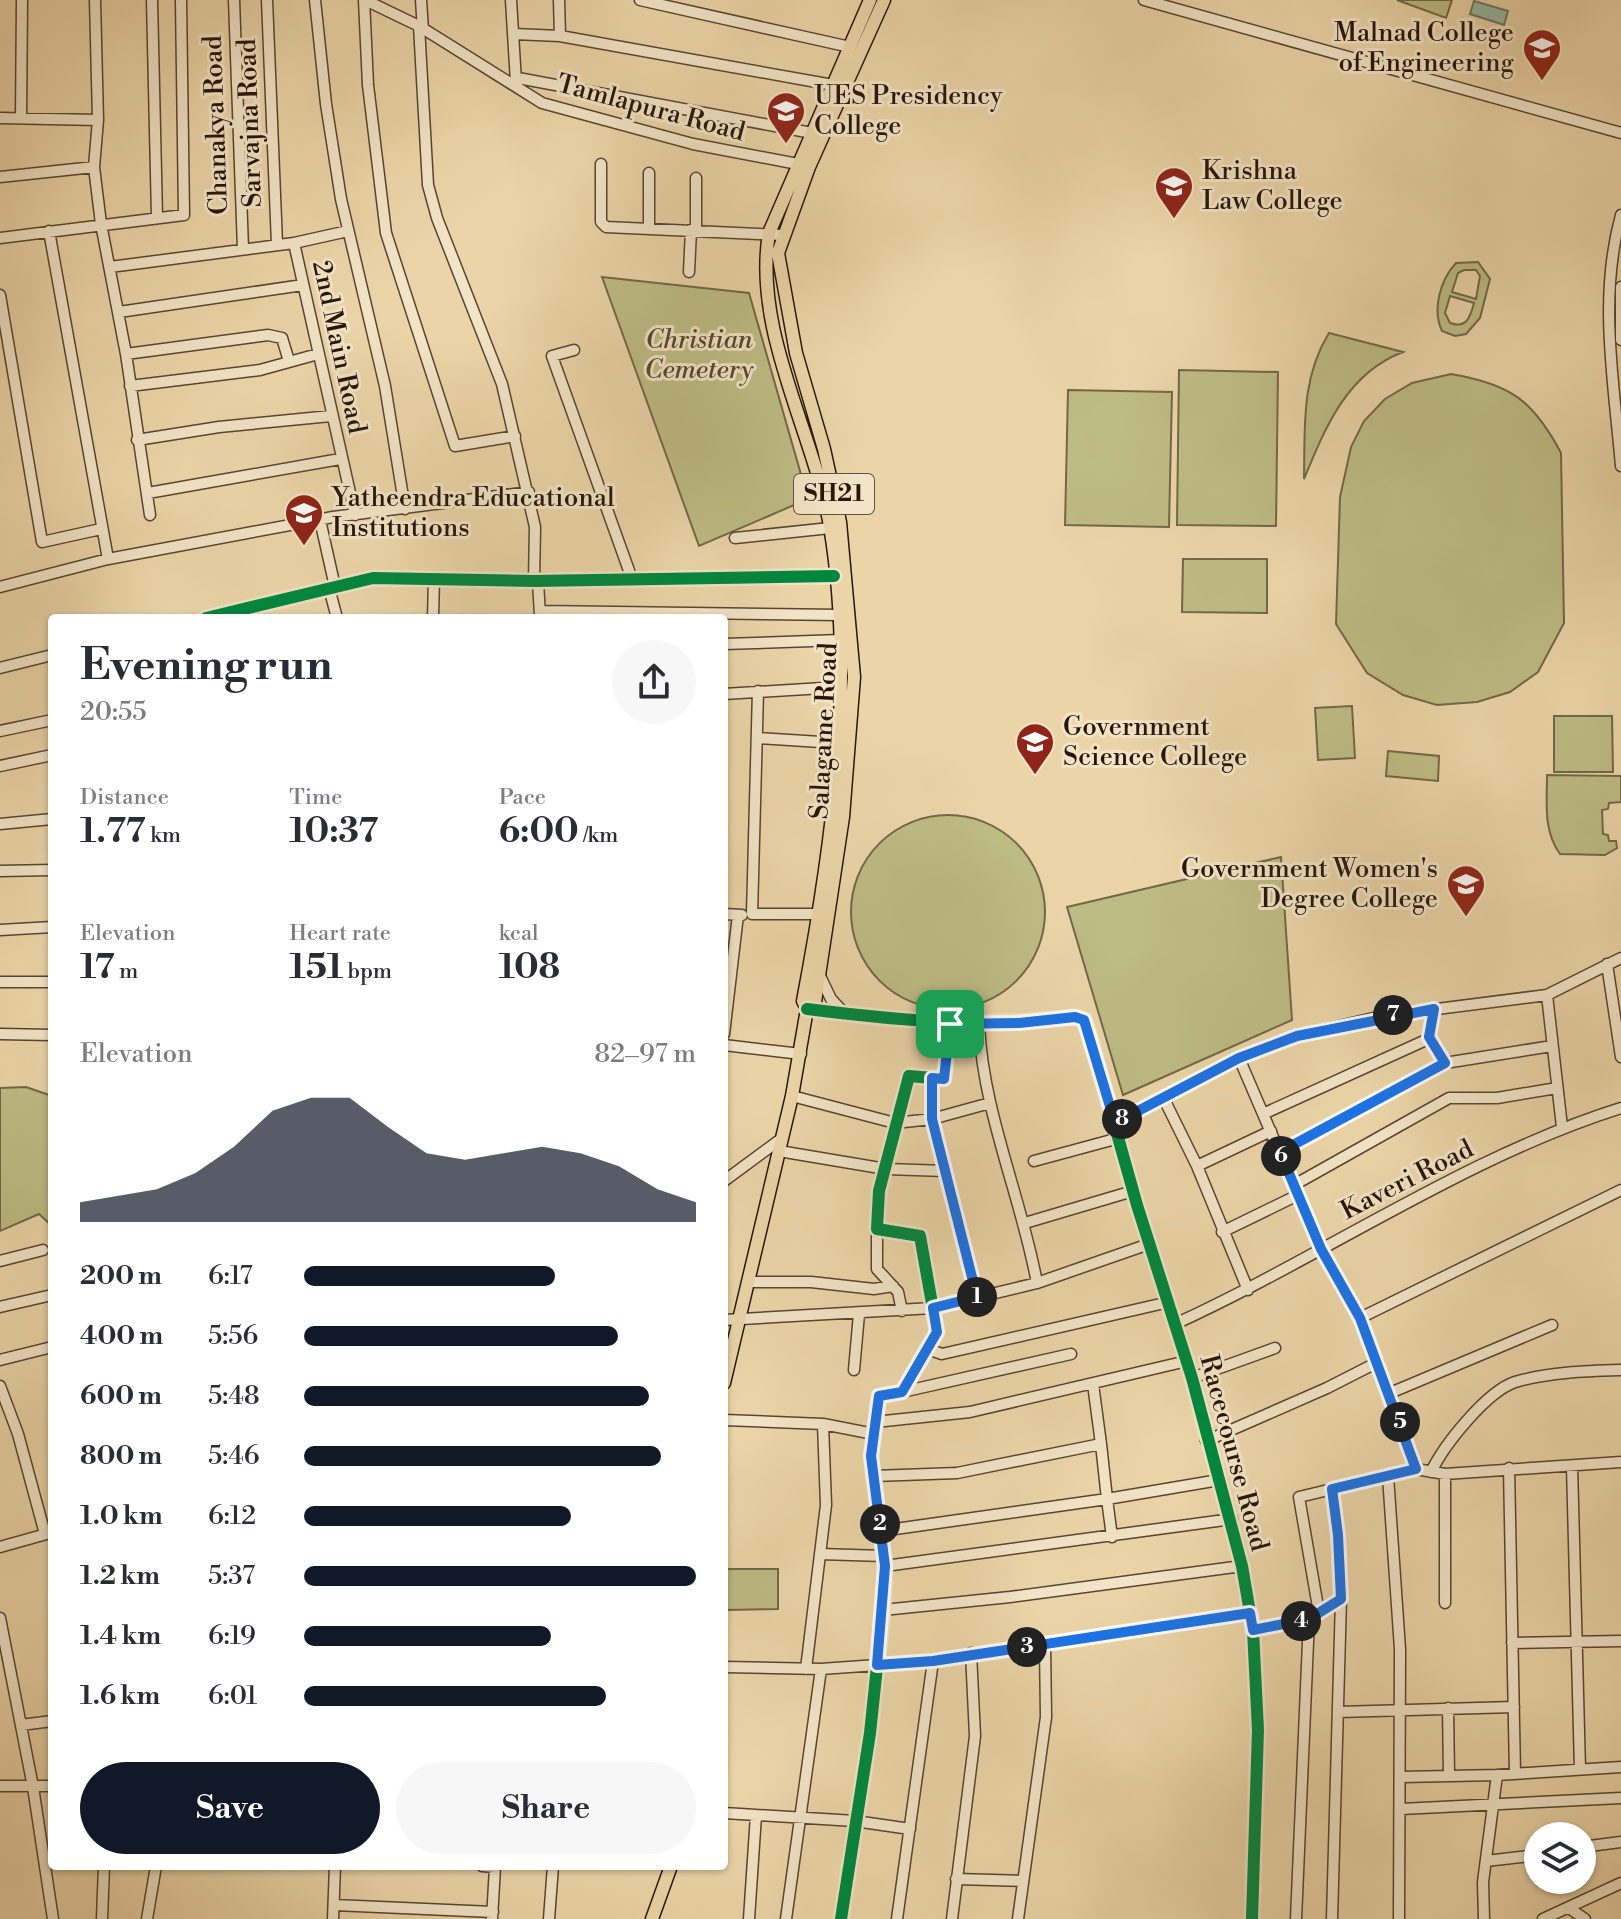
<!DOCTYPE html>
<html lang="en">
<head>
<meta charset="utf-8">
<style>
  body { margin:0; font-family:"Libre Bodoni",serif; background:#f7f7f7; color:#2b2b33; height:100vh; display:flex; flex-direction:column; font-size:30px; white-space:nowrap }
  * { box-sizing:border-box; margin:0 }
  p { font-size:26px; color:#7c7c81 }
  .icon { flex:none; width:44px; height:44px; fill:none; stroke:currentColor; stroke-width:2; stroke-linecap:round; stroke-linejoin:round }
  .map { position:relative; flex:1; overflow:hidden }
  .panel { position:absolute; left:48px; top:614px; width:680px; height:1256px; display:flex; flex-direction:column; background:#fff; border-radius:8px; box-shadow:0 2px 6px #0004 }
  .panel>* { flex:none }
  .buttons { position:absolute; left:1524px; top:1822px; display:grid; gap:16px }
  .buttons a { display:grid; place-items:center; width:72px; height:72px; border-radius:50%; background:#fff; box-shadow:0 2px 6px #0004; font-size:40px }
  .pin { position:absolute; display:grid; place-items:center; width:68px; height:68px; color:#fff; margin:-34px; border-radius:16px; box-shadow:0 4px 12px #0006 }
  .km { position:absolute; width:40px; height:40px; margin:-20px; border-radius:50%; background:#222; color:#fff; font-size:22px; line-height:40px; text-align:center }
  .round { display:grid; place-items:center; flex:none; width:84px; height:84px; border-radius:42px; background:#f7f7f7 }
  .overview { display:flex; align-items:center; justify-content:space-between; height:136px; padding:0 32px }
  h1 { font-size:44px; font-weight:700; line-height:60px }
  .figures { display:grid; grid-template-columns:repeat(3,1fr); gap:12px; height:136px; padding:8px 32px }
  .figures div { display:grid; align-content:center }
  .figures b { font-size:34px; font-weight:700 }
  .figures small { font-size:22px; font-weight:400 }
  .figures p { font-size:22px }
  .chart { height:224px; padding:16px 32px }
  .chart p { display:flex; justify-content:space-between }
  .chart svg { width:100%; height:144px; margin-top:8px; fill:#111827; opacity:.7 }
  .primary-button { display:flex; gap:16px; margin-top:auto; padding:16px 32px }
  .primary-button a { flex:1; height:92px; border-radius:48px; background:#111827; color:#fff; font-size:32px; font-weight:700; line-height:92px; text-align:center }
  .primary-button a+a { background:#f7f7f7; color:#2b2b33 }
  ul { padding:0 32px; list-style:none; font-size:26px }
  li { display:grid; grid-template-columns:128px 96px 1fr; align-items:center; height:60px }
  li i { height:20px; border-radius:10px; background:#111827 }
  .map>svg:first-child { display:block }
  .green { fill:#bdbc84; stroke:#726848; stroke-width:2; fill-rule:evenodd }
  .water { fill:#99b9a4; stroke:#6b7767; stroke-width:2 }
  .lines { fill:none; stroke-linecap:round; stroke-linejoin:round }
  .minor-casing { stroke:#584532; stroke-width:13 }
  .major-casing { stroke:#27150b; stroke-width:15 }
  .minor { stroke:#f2e4c6; stroke-width:10 }
  .major { stroke:#ebd5a8; stroke-width:12 }
  .cycleway-casing { stroke:#f2e4c6; stroke-width:17 }
  .cycleway { stroke:#00873e; stroke-width:12 }
  .route-casing { stroke:#fff; stroke-width:16 }
  .route { stroke:#1a73e8; stroke-width:10 }
  .labels { text-anchor:middle; dominant-baseline:central; stroke-width:6; stroke-linejoin:round; paint-order:stroke }
  .shield { fill:#f2e4c6; stroke:#645343; stroke-width:2 }
  .shield-label { font-size:24px; font-weight:bold; fill:#27150b }
  .poi-label { font-size:26px; fill:#27150b; stroke:#f2e4c6; text-anchor:start }
  .street-label { font-size:26px; fill:#27150b; stroke:#f2e4c6 }
  .park-label { font-size:26px; font-style:italic; fill:#54472f; stroke:#f2e4c6 }
</style>
</head>
<body>
<div class="map">
<svg width="1621" height="1919" viewBox="0 0 1621 1919">
  <rect width="100%" height="100%" fill="#ebd5a8"/>
  <filter id="stains"><feTurbulence type="fractalNoise" baseFrequency=".0025" numOctaves="4"/><feColorMatrix values="0 0 0 0 .2 0 0 0 0 .09 0 0 0 0 .02 0 0 0 .5 -.17"/></filter>
  <radialGradient id="worn" r=".72"><stop offset=".6" stop-color="#630" stop-opacity="0"/><stop offset="1" stop-color="#630" stop-opacity=".3"/></radialGradient>
  <path class="green" d="M1397,0H1452L1446,18Z
    M1478,262L1490,279L1480,318L1466,334L1455,336L1442,331C1432,310 1440,280 1456,263ZM1464,270H1476L1480,276L1476,299L1452,292L1458,273ZM1450,296L1474,303C1470,317 1467,329 1450,323L1445,313Z
    M602,277L749,293L808,499L699,546Z
    M1329,333L1403,352C1347,373 1325,428 1304,479C1305,427 1301,378 1329,333Z
    M1179,370L1278,372L1276,526L1177,525Z
    M1451,374C1510,384 1533,400 1561,453L1564,623L1538,672L1510,692L1477,702L1437,705L1403,695L1367,673L1336,624L1340,497L1351,447L1364,421L1385,399L1412,383Z
    M1068,390L1172,392L1169,527L1065,525Z
    M1183,559H1267V613L1182,612Z
    M1352,706L1355,758L1318,760L1315,708Z
    M1554,716H1612L1613,772H1554Z
    M1388,751L1439,756L1438,781L1386,776Z
    M1547,775L1621,776V802L1609,803L1608,809L1602,810L1603,834L1608,835L1609,841H1616L1617,848L1605,855L1560,854C1543,831 1547,802 1547,775Z
    M851 912a97 97 0 1 1 194 0a97 97 0 1 1-194 0Z
    M1281,857L1292,1020L1123,1095L1067,907Z
    M26,1087L52,1096V1226L39,1214L0,1231V1088Z
    M725,1569H778V1609L725,1610Z"/>
  <path class="water" d="M1474,1L1508,11L1504,25L1470,14Z"/>
  <g class="lines">
    <defs>
      <path id="minor" d="M95,0L98,120L94,167L101,224L126,354L150,515
        M152,0L157,217
        M234,0L243,249
        M267,0L277,244
        M315,0L326,104L341,199L385,386L405,509
        M364,0L368,85L386,233L455,446L515,436
        M365,0L419,26L542,103L693,144L803,165
        M421,0L423,30
        M511,0L516,82
        M640,0L850,47
        M1144,0L1621,133
        M419,26L428,185L437,218L502,384L535,527L534,581
        M514,34L560,36L559,0
        M560,36L833,85
        M518,78L812,133
        M0,118L98,120
        M21,118L22,0
        M601,164V222L606,227L782,235
        M0,177L94,167
        M1621,215C1598,298 1614,382 1621,466
        M649,228V173
        M696,230V178
        M49,231L108,559
        M0,238L184,215L181,0
        M294,243L355,515
        M110,267L294,243L348,231
        M689,272L691,230
        M1621,287V340
        M0,295L42,542L101,529
        M119,312L303,285
        M574,350L552,356L632,579
        M126,354L268,335L282,338L289,361
        M130,386L260,370L318,354
        M137,440L219,427L331,416
        M148,493L340,459
        M320,520L335,587
        M735,538L830,528
        M538,581L540,616
        M0,587L108,559L333,517L529,492
        M329,588L337,618
        M540,611L840,615
        M206,618L373,578L534,581L834,576
        M433,618L434,578
        M724,644L841,640
        M0,668L52,655
        M758,691L752,914H823
        M724,694L839,687
        M0,731L52,720
        M757,738L836,743
        M0,766L52,755
        M0,824L52,819
        M0,871L52,870
        M724,914L742,915
        M0,930L52,927
        M1607,964L1621,1057
        M820,976L831,999L845,1014
        M0,982H52
        M1547,995L1562,1127
        M807,1009C902,1021 980,1028 1075,1017L1084,1020L1088,1030L1137,1205L1192,1378L1242,1566L1253,1630L1258,1730L1252,1919
        M0,1034L52,1035
        M724,1034L738,915
        M1429,1037L1445,1063
        M724,1045L801,1054
        M1239,1058L1321,1249L1360,1318L1416,1469
        M932,1078V1119L977,1297
        M792,1096L895,1123L932,1119L990,1103
        M1163,1097L1197,1166L1248,1290
        M1263,1114L1426,1040L1431,1033L1434,1009
        M1115,1123L1239,1058L1297,1036L1382,1016L1547,995L1621,958
        M779,1151L886,1169L945,1171
        M1280,1152L1445,1063L1552,1046
        M1034,1161L1119,1138
        M1197,1166L1271,1131
        M724,1181L781,1139
        M1294,1185L1449,1098H1497L1557,1088
        M1025,1223L1133,1191
        M877,1229V1269L898,1292L902,1311
        M1222,1232L1298,1195
        M0,1261L43,1250
        M748,1282H811L874,1289L893,1286
        M1037,1283L1149,1244
        M0,1307L52,1295
        M1360,1318L1621,1190
        M724,1320L933,1308L1037,1283C1021,1196 983,1113 979,1025
        M1175,1324C1324,1256 1465,1157 1621,1108
        M927,1349L942,1354L1169,1302
        M0,1360L52,1347
        M854,1370L859,1314
        M1192,1378L1275,1348
        M0,1386L18,1434L45,1534
        M902,1392L1071,1354
        M1390,1393L1552,1325
        M724,1420L823,1424
        M875,1422L970,1412L1187,1361
        M1206,1441L1327,1388L1378,1362
        M1101,1444L1107,1499L1219,1480
        M1572,1466L1580,1769
        M1509,1468L1515,1774
        M1431,1472C1444,1445 1486,1392 1515,1382C1549,1372 1587,1371 1621,1370
        M1445,1474V1603
        M874,1476L957,1473L1101,1444L1093,1384
        M1388,1476L1400,1649L1399,1919
        M881,1531L1107,1499L1112,1537
        M0,1547L50,1533
        M820,1554L884,1556
        M885,1566L1232,1519
        M883,1610L1010,1597L1242,1566
        M1319,1613L1341,1599
        M0,1618L33,1787L53,1919
        M1253,1630L1309,1619L1319,1613L1299,1497L1416,1469L1445,1474L1621,1462
        M1512,1643L1621,1641
        M724,1667L821,1669L933,1661L1250,1613
        M806,1669L826,1505L823,1424L874,1434
        M1448,1708L1449,1776
        M1338,1712L1514,1707
        M21,1725L52,1721
        M1402,1777L1497,1775
        M0,1786H52
        M1401,1809L1621,1798
        M724,1813L855,1821L910,1829
        M1582,1847L1621,1842
        M1486,1861L1538,1855
        M482,1866L495,1867L492,1919
        M956,1879L1023,1881
        M334,1905L493,1912
        M1569,1908L1585,1919
        M102,1919L104,1866
        M147,1919L156,1866
        M333,1919L335,1866
        M549,1919L553,1866
        M749,1919L756,1815
        M786,1919L821,1669
        M841,1919L870,1733L883,1610L885,1566L871,1456L879,1396L902,1392L937,1332L920,1236L877,1229L879,1191L909,1076L944,1079L950,1024
        M897,1919L933,1661
        M952,1919L975,1736L971,1653
        M1018,1919L1046,1717L1045,1645
        M1296,1919L1309,1619
        M1332,1919L1341,1599L1338,1535L1332,1489
        M1484,1919L1483,1882L1497,1775L1621,1767
        M1543,1919L1621,1883"/>
      <path id="major" d="M807,1009L803,1001C832,848 856,681 830,526C813,430 753,332 769,233L870,0
        M724,1383L792,1096L807,1009L815,1002L843,817L854,677L840,522L824,449L796,353L778,253L809,167L884,0
        M652,1919L671,1866"/>
    </defs>
    <use href="#minor" class="minor-casing"/>
    <use href="#major" class="major-casing"/>
    <use href="#minor" class="minor"/>
    <use href="#major" class="major"/>
    <defs>
      <path id="cycleway" d="M206,618L373,578L534,581L834,576
        M807,1009C902,1021 980,1028 1075,1017L1084,1020L1088,1030L1137,1205L1192,1378L1242,1566L1253,1630L1258,1730L1252,1919
        M841,1919L870,1733L883,1610L885,1566L871,1456L879,1396L902,1392L937,1332L920,1236L877,1229L879,1191L909,1076L944,1079L950,1024"/>
    </defs>
    <use href="#cycleway" class="cycleway-casing"/>
    <use href="#cycleway" class="cycleway"/>
  </g>
  <g class="lines">
    <defs>
      <path id="route" d="M1434,1009L1429,1037L1445,1063L1280,1152L1321,1249L1360,1318L1416,1469L1332,1489L1338,1535L1341,1599L1309,1619L1253,1630L1250,1613L933,1661L877,1665L885,1566L871,1456L879,1396L902,1392L937,1332L933,1308L977,1297L932,1119V1078L944,1079L950,1024L1019,1023L1075,1017L1084,1020L1115,1123L1239,1058L1297,1036Z"/>
    </defs>
    <use href="#route" class="route-casing"/>
    <use href="#route" class="route"/>
  </g>
  <defs>
    <symbol id="university-pin" viewBox="-11 -11 22 30"><path d="M0 17L-7.5 6A9.5 9.5 0 1 1 7.5 6Z" fill="#8f2418" stroke="#f2e4c6"/><path d="M0-5L7-2L0 1L-7-2ZM-4 1L0 2.5L4 1V4Q0 6-4 4Z" fill="#fff"/></symbol>
  </defs>
  <g fill-rule="evenodd">
    <use href="#university-pin" x="1520" y="26" width="44" height="60"/>
    <use href="#university-pin" x="764" y="89" width="44" height="60"/>
    <use href="#university-pin" x="1152" y="164" width="44" height="60"/>
    <use href="#university-pin" x="282" y="491" width="44" height="60"/>
    <use href="#university-pin" x="1013" y="720" width="44" height="60"/>
    <use href="#university-pin" x="1444" y="862" width="44" height="60"/>
  </g>
  <g class="labels">
    <rect class="shield" x="794" y="474" width="80" height="40" rx="6"/>
    <g class="shield-label">
      <text x="834" y="494">SH21</text>
    </g>
    <g class="poi-label">
      <text x="1514" y="33" text-anchor="end">Malnad College<tspan x="1514" dy="30">of Engineering</tspan></text>
      <text x="814" y="96">UES Presidency<tspan x="814" dy="30">College</tspan></text>
      <text x="1202" y="171">Krishna<tspan x="1202" dy="30">Law College</tspan></text>
      <text x="332" y="498">Yatheendra Educational<tspan x="332" dy="30">Institutions</tspan></text>
      <text x="1063" y="727">Government<tspan x="1063" dy="30">Science College</tspan></text>
      <text x="1438" y="869" text-anchor="end">Government Women's<tspan x="1438" dy="30">Degree College</tspan></text>
    </g>
    <g class="street-label">
      <text transform="translate(651 108) rotate(15)">Tamlapura Road</text>
      <text transform="translate(250 123) rotate(-92)">Sarvajna Road</text>
      <text transform="translate(216 125) rotate(-92)">Chanakya Road</text>
      <text transform="translate(339 347) rotate(78)">2nd Main Road</text>
      <text transform="translate(824 731) rotate(-87)">Salagame Road</text>
      <text transform="translate(1407 1180) rotate(-27)">Kaveri Road</text>
      <text transform="translate(1234 1453) rotate(75)">Racecourse Road</text>
    </g>
    <g class="park-label">
      <text x="699" y="340">Christian<tspan x="699" dy="30">Cemetery</tspan></text>
    </g>
  </g>
  <rect width="100%" height="100%" filter="url(#stains)"/>
  <rect width="100%" height="100%" fill="url(#worn)"/>
</svg>
<div class="buttons">
<a><svg class="icon" aria-label="layers" viewBox="0 0 24 24"><path d="M12 4l9 5-9 5-9-5zM3 14l9 5 9-5"/></svg></a>
</div>
<div class="pin" style="left:950px;top:1024px;background:#1e9e55"><svg class="icon" aria-label="arrive" viewBox="0 0 24 24"><path d="M6 21V4h12l-3 4 3 4H6"/></svg></div>
<b class="km" style="left:977px;top:1297px">1</b>
<b class="km" style="left:880px;top:1524px">2</b>
<b class="km" style="left:1027px;top:1647px">3</b>
<b class="km" style="left:1301px;top:1621px">4</b>
<b class="km" style="left:1400px;top:1422px">5</b>
<b class="km" style="left:1281px;top:1156px">6</b>
<b class="km" style="left:1393px;top:1015px">7</b>
<b class="km" style="left:1122px;top:1119px">8</b>
<section class="panel">
<div class="overview"><div><h1>Evening run</h1><p>20:55</p></div><a class="round"><svg class="icon" aria-label="share" viewBox="0 0 24 24"><path d="M12 15V3M7 8l5-5 5 5M5 13v7h14v-7"/></svg></a></div>
<div class="figures">
<div><p>Distance</p><b>1.77<small> km</small></b></div>
<div><p>Time</p><b>10:37</b></div>
<div><p>Pace</p><b>6:00<small> /km</small></b></div>
</div>
<div class="figures">
<div><p>Elevation</p><b>17<small> m</small></b></div>
<div><p>Heart rate</p><b>151<small> bpm</small></b></div>
<div><p>kcal</p><b>108</b></div>
</div>
<div class="chart"><p><span>Elevation</span>82–97 m</p>
<svg viewBox="0 0 160 44" preserveAspectRatio="none"><path d="M0 44V38L10 36L20 34L30 29L40 21L50 10L60 6L70 6L80 15L90 23L100 25L110 23L120 21L130 23L140 27L150 34L160 38V44z"/></svg>
</div>
<ul>
<li><b>200 m</b>6:17<i style="width:64%"></i></li>
<li><b>400 m</b>5:56<i style="width:80%"></i></li>
<li><b>600 m</b>5:48<i style="width:88%"></i></li>
<li><b>800 m</b>5:46<i style="width:91%"></i></li>
<li><b>1.0 km</b>6:12<i style="width:68%"></i></li>
<li><b>1.2 km</b>5:37<i style="width:100%"></i></li>
<li><b>1.4 km</b>6:19<i style="width:63%"></i></li>
<li><b>1.6 km</b>6:01<i style="width:77%"></i></li>
</ul>
<div class="primary-button"><a>Save</a><a>Share</a></div>
</section>
</div>
</body>
</html>
